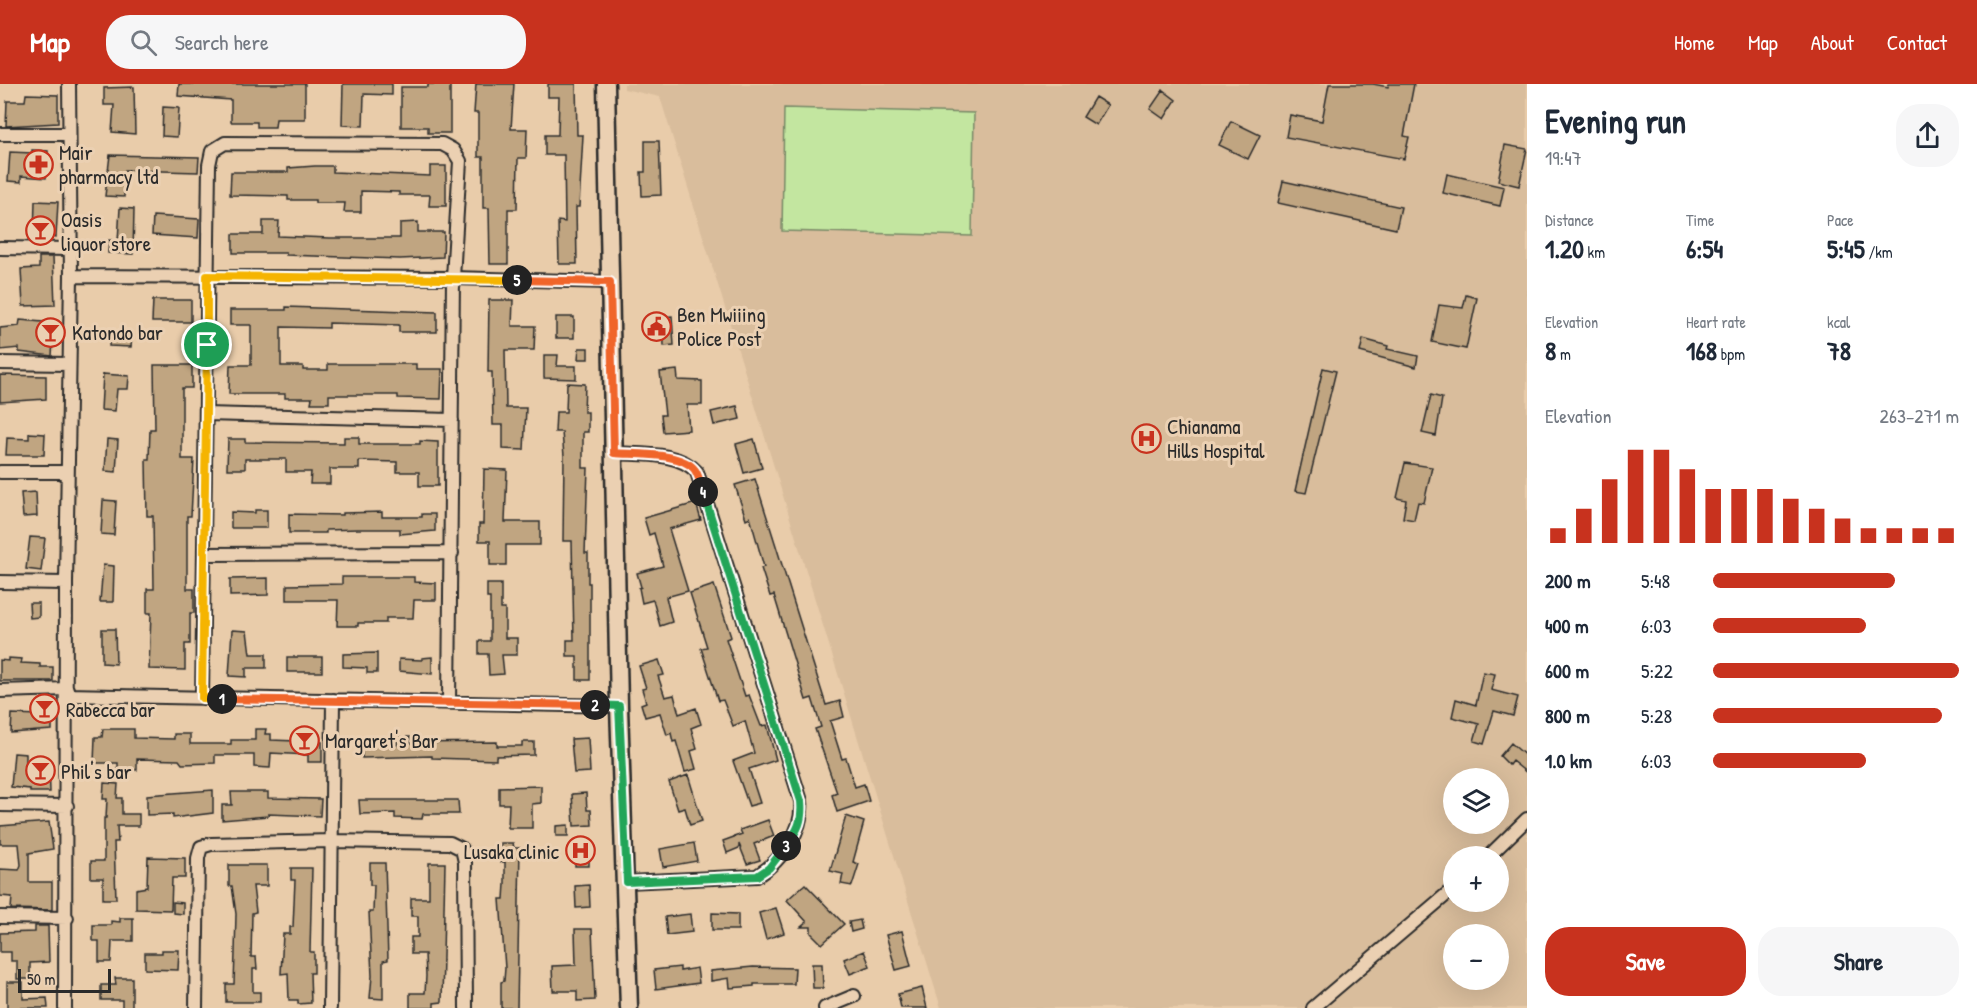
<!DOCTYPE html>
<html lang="en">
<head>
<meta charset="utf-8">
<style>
  body { margin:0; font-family:"Patrick Hand",sans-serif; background:#f6f6f7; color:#1f2937; height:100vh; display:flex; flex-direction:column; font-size:22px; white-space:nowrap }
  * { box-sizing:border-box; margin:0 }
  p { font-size:20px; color:#747a83 }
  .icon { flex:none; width:33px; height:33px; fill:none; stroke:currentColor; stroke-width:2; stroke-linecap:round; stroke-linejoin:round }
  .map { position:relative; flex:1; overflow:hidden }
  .details { display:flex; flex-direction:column; background:#fff; width:450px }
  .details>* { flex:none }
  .buttons { position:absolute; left:1443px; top:684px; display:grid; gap:12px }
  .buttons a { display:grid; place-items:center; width:66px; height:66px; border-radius:50%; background:#fff; box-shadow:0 6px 24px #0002; font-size:30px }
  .scale { position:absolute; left:18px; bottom:15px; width:93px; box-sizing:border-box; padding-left:6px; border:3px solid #2b2b2b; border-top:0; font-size:16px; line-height:21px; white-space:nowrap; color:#2b2b2b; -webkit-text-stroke:4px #ebd0b2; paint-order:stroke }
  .pin { position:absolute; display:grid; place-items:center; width:51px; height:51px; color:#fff; margin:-26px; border:3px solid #fff; border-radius:50%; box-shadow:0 2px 6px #0007 }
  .km { position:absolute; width:30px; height:30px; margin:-15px; border-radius:50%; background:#222; color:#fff; font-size:16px; line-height:30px; text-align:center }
  .round { display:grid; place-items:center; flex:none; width:63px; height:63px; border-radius:24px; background:#f6f6f7 }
  .head { display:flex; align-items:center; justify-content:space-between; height:102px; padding:0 18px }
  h1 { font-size:33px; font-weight:700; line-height:45px }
  .figures { display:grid; grid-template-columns:repeat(3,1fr); gap:9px; height:102px; padding:6px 18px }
  .figures div { display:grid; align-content:center }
  .figures b { font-size:26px; font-weight:700 }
  .figures small { font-size:16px; font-weight:400 }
  .figures p { font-size:16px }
  .chart { height:168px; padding:12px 18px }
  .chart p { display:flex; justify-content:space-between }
  .chart svg { width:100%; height:108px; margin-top:6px; stroke:#c8321e; stroke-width:6 }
  .button { display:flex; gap:12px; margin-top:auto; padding:12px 18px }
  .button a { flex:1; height:69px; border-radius:24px; background:#c8321e; color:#fff; font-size:24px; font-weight:700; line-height:69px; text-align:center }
  .button a+a { background:#f6f6f7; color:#1f2937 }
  ul { padding:0 18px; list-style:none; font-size:20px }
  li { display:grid; grid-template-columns:96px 72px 1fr; align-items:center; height:45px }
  li i { height:15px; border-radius:8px; background:#c8321e }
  header { display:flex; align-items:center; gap:36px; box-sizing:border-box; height:84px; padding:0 30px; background:#c8321e; color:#fff }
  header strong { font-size:28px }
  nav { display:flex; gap:33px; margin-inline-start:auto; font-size:21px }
  .search { width:420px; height:54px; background:#f6f6f7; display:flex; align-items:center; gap:15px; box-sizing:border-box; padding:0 21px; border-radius:24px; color:#747a83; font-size:22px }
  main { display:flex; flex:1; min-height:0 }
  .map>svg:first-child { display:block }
  .built { fill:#d9bd9c; fill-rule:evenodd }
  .green { fill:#c3e6a0; stroke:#786; stroke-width:1.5 }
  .building { fill:#c0a581; stroke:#2b2b2b; stroke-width:1.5 }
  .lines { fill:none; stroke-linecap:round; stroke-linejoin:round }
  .minor-casing { stroke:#2b2b2b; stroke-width:16 }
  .major-casing { stroke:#2b2b2b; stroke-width:21 }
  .minor { stroke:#ebd0b2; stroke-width:12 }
  .major { stroke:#ebd0b2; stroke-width:16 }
  .split-1-casing { stroke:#fff; stroke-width:12 }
  .split-2-casing { stroke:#fff; stroke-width:12 }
  .split-3-casing { stroke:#fff; stroke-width:12 }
  .split-4-casing { stroke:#fff; stroke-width:12 }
  .split-5-casing { stroke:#fff; stroke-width:12 }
  .split-6-casing { stroke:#fff; stroke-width:12 }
  .split-1 { stroke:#f5b400; stroke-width:8 }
  .split-2 { stroke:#f0652b; stroke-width:8 }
  .split-3 { stroke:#22a559; stroke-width:8 }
  .split-4 { stroke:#22a559; stroke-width:8 }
  .split-5 { stroke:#f0652b; stroke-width:8 }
  .split-6 { stroke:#f5b400; stroke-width:8 }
  .labels { text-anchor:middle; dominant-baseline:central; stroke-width:6; stroke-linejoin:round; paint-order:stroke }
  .poi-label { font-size:21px; fill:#2b2b2b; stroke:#ebd0b2; text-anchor:start }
</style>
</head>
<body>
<header>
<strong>Map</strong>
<div class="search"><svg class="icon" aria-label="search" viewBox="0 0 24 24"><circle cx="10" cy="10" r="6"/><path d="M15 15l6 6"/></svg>Search here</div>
<nav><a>Home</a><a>Map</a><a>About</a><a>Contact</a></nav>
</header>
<main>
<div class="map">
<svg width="1527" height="924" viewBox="0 0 1527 924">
  <rect width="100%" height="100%" fill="#e9ccaa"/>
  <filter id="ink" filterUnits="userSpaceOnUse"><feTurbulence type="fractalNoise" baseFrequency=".0167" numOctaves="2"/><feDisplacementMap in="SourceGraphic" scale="12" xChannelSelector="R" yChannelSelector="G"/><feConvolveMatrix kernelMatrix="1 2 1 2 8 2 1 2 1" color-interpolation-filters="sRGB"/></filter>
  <g filter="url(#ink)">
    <path class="built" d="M624,0H1527V924H941L660,13L624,5ZM1454,694H1498V740H1454ZM1454,772H1498V818H1454ZM1454,850H1498V896H1454Z"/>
    <path class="green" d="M784,24L974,29L972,152L782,147Z"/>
    <path class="building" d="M179,0H305V35H276L275,43H257V38H231V16L178,12Z
      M343,0H392V11L364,10L363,42L342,41Z
      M428,0H450V49H428V43H401V3H428Z
      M476,0H514L511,45H527L526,74H518L517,125H508V180H490L489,124H483V73H478V29H474Z
      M548,0H576L577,51H583L579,123H576L577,180H559L558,137L565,138L564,71H545V51H558L559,13H548Z
      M1329,0H1373L1388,3L1389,0H1414L1404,52L1409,53L1404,75L1286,53L1290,31L1322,37Z
      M134,3L135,50L112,48L114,21H104V4Z
      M1163,6L1176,16L1164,35L1150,25Z
      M26,10L58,11V39L6,42L7,17H25Z
      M1095,13L1108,21L1096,41L1083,33Z
      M163,23L179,24L177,53L162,52Z
      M1231,37L1260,51L1248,75L1219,61Z
      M645,57H659L661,111L642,112L641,88H645Z
      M1505,61L1527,65L1519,102L1498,97Z
      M32,66L48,67L46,94L21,92V98L8,97L10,68L32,69Z
      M110,71L199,73L198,88L125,86L124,113L105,112Z
      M315,82H333V88L430,92V82H446V122H429L430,111H399V108L361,107V128H344L345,119H315V116H288V112L230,111L231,88H288V84Z
      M1447,90L1504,103L1500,122L1443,109Z
      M1283,97L1401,123L1396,145L1278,119Z
      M35,117L58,118L56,153L34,152Z
      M120,124L134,125L133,170L108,169L109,156L118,157Z
      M153,132L199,135L198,154L152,151Z
      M263,137H279L278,152L330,154H400V139L418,138V148H444L443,173L400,175L286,171V169H233V150H263Z
      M39,173H53L55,221L23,222L21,185L39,184Z
      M1466,211L1477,214L1466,265L1432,258L1439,221L1463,224Z
      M153,216H191V238H152Z
      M489,216H513L512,242H535L534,266H505L506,324H526L524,366L503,365V341H493L492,288H488Z
      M286,223L437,228V248H399V241L329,239V244L281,243V282H303V286H328V280H416V285H442L441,315L398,314V311H329V319H311L312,314H285V310H229L230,281H251V241H230V226H286Z
      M672,232L674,261L664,262L663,233Z
      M556,233H574V254H556Z
      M20,236L54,239L52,272L19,268V264L0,266V244L19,242Z
      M110,250L132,251L131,263L109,262Z
      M1363,255L1388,262L1387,265L1418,272L1416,283L1360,268Z
      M579,264H588V275H578Z
      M544,271H558L557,282H576V295L544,294Z
      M154,281H192V304H182V375H194L191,432H187V505H194V529H190V560H185V586L149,585L151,529H147V505H154L153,432H147L146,375H149L150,345H155Z
      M1323,284L1336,287L1306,409L1295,407Z
      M677,286L678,296L702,297V321H687L689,346L663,348L661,331H665L660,288Z
      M103,290L129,292L128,305H117L115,327L101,326Z
      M0,291L46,292V315L0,318Z
      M567,299L585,300L584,328H588V348H583V384H588L585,469H588V499H590V596H577V572H567V556H574L572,457H563L564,372L562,348H555L556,328H566Z
      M1431,311L1442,314L1436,352L1422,349Z
      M737,322L740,335L714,341L711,328Z
      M29,349L45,350L44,371H6L7,354L29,355Z
      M344,353H359V360H420V357L438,358V402H419V388H397V378L359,377V385H330V400H310L311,388H286V375H245V385H227L228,355H245V358L344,359Z
      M107,355L118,356L116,388L105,387Z
      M754,355L762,384L744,389L736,360Z
      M1405,379L1432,383L1424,419L1418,418L1414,436L1403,434L1406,416L1397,414Z
      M484,385L507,386L505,438H540V461H506V481H490V457H479V440H483Z
      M755,395L826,621L840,617L844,633L830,637L842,675L846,674L855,703L864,700L869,717L837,728L832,711L837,709L815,645L821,643L812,614L806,616L774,511L770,512L761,484L764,483L750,433L746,435L735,401Z
      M36,408L37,432L23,433L21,409Z
      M103,416L116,417L114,451L101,450Z
      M696,419L701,436L669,445L688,507L666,513L672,538L660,542L653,516L642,519L639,504L641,503L637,489L663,482L654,449L649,451L644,434Z
      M255,426H267V444H231V428L255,429Z
      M382,428V433H422V430H435V447L400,450V445H358L326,446V449H289V430L343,431V429Z
      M30,453L45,454L41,487L26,485Z
      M103,481L114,482L113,518H100Z
      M342,493H414V498L436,499V516H414L413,534H386V539H358V542H337L338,516H287V501L342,500Z
      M268,494V511L230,512V495Z
      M487,500H501V525H505V554H517V571H502L504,590L489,591L488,570H479V557H490V514H487Z
      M714,501L731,553L726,555L745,612L749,611L761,642L767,641L776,676L749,685L760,719L749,722L733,677L754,669L745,637L733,642L723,616L718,617L701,564L707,563L690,509Z
      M29,519H39V533L30,534Z
      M102,545H115L116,580L102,579Z
      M232,546L247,547L250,570H266V584H246V593L229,592Z
      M377,569V589H367V584L343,583V570Z
      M287,573H322V588H287Z
      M432,573V590L399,587V575L422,576V574Z
      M8,574L22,575L21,579L40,580V583H53V597H0V576L8,577Z
      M659,576L664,591L658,592L665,613L674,611L679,630L696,624L701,640L691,644L697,665L691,667L696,685L685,688L676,657L673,658L671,649L667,651L660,629L645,633L641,620L646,618L642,605L646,604L639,582Z
      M1483,588L1495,590L1491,606L1518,613L1513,632L1494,627L1484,660L1474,657L1479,640L1452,633L1456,615L1476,621Z
      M39,621H52V646L11,649L12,630L40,631Z
      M103,645H134V654L174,655V650H190V660H231V656H255V645H266L265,650H271V656L322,658V678H308V671L271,669L270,684L254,683V671H215V679L182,680L179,676L137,675V686L118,685V679H94L95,653H102Z
      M397,653H410L409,659L497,658V662H522V658H534V671L496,672V676L432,674V672L362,674V663L373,664L374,660L397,661Z
      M588,654L590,688L574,689L571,655Z
      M1511,659L1527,673V689L1512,677L1509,681L1500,672Z
      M14,669L26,670V682L49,681L50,708H30V705L11,703Z
      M688,691L702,737L690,741L685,724L678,726L669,698Z
      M104,699L118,700L117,714H122V730H139V742H117L118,758H114L116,815H103V794H91V777H104V734H106L107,715H103Z
      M541,702V719L532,720V744H508L509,720H499V703Z
      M213,706V729L173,734V730L147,731V711Z
      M231,708H268V714L321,715L320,732L268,730V732L222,736V721H232Z
      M586,709L587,726H591L592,741L574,742L572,710Z
      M359,716H458L459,730H423L422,735L395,734V729L360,730Z
      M846,732L864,738L853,778L859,780L852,802L841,800L843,790L830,787Z
      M768,736L774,752L754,760L760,776L747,780L739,760V764L727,769L723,757L742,750L740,746Z
      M49,738L53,765L29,769V798H52V826L11,825L12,813L0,812V785L19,786L21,781L19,760H0V742Z
      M568,741V752H556V742Z
      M501,759H513L514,764H520L517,924H501V898L504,897L505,884L500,815H504L505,800V778H501Z
      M694,759L697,777L663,783L660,765Z
      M575,761H589V782H575Z
      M148,773L185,774V794H172L171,826L136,825V805L147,803Z
      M370,779H385L388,876L383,877V915L370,914L372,892L369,828H373L374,801H370Z
      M429,779H445L442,918L434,919V924H410V909H425L426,892L425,870H411V853H418V832H411V814H429Z
      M229,781H267V802H253L256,828L252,829L251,873H256L257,885H253V908H260V918H226V900H234L235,869L236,830L232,802H229Z
      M291,784H312L310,868H314V889H310L311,919L298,920V916H289L288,889L281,890L283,850H290V843H293L295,796H291Z
      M805,800L844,840L822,860L811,849V843H801L807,838L787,816Z
      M589,801L590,823L576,824L575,802Z
      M173,818L183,819V830L173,829Z
      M776,824L784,849L766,855L759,829Z
      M712,829L738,830V846H712Z
      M690,830L692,848L667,851L665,833Z
      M120,834H133V857H112L111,878H99V857H93V841H111V837L120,838Z
      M860,836L862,845L851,848L849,838Z
      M35,842H48L49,878L30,879V895H17V877H11V868H0V849L35,848Z
      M575,845H592L595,916L577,917V907H553L552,882L576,881Z
      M902,847L911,882L896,886L886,851Z
      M162,866H179L178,886L145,885V869H162Z
      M864,867L870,882L850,890L844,875Z
      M812,880H822L823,904H813Z
      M680,883V887L697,884L699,899L656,905L654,886Z
      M753,883L795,884L794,900H754V902L730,904L729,894L711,897V887Z
      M115,894H132V924H122V916H101V901H116Z
      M7,898H23V915L47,914L48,924H7Z
      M922,904L927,924H901L898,910Z"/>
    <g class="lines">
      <defs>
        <path id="minor" d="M0,50H68
          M0,164L70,165
          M71,192L453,194L610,198
          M0,279L69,280
          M206,330L452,336
          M614,369C640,371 678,367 697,388L801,717C804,747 782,776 757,792L627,798
          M0,388H67
          M205,470L452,469
          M0,498L66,499
          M0,607L67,605
          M67,611L619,622
          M202,614L209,81L212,67L225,59L442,60L453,66L460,77L453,194L449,619
          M0,721L67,722
          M1489,772L1527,735
          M0,833L67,834
          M65,924L66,499L71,192L69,0
          M196,924L198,774L201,763L211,760L331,757L450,759L462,765L465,778L466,924
          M330,924L333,616
          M825,924L854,912
          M1313,924L1454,804"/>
        <path id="major" d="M606,0L619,622L629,924"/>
      </defs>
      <use href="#minor" class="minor-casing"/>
      <use href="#major" class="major-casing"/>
      <use href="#minor" class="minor"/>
      <use href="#major" class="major"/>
    </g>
  </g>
  <g class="lines" filter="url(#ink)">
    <defs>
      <path id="split-1" d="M207,261L202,614L222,615"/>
      <path id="split-2" d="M222,615L595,621"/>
      <path id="split-3" d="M595,621L619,622L627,798L757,792L769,784L786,762"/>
      <path id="split-4" d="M703,408L801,717C803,737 798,746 786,762"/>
      <path id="split-5" d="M517,196L610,198L614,369C635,371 682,368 695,386C699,392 701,401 703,408"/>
      <path id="split-6" d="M207,261V192L517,196"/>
    </defs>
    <use href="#split-1" class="split-1-casing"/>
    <use href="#split-2" class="split-2-casing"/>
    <use href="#split-3" class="split-3-casing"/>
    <use href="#split-4" class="split-4-casing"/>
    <use href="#split-5" class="split-5-casing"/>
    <use href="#split-6" class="split-6-casing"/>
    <use href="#split-1" class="split-1"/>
    <use href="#split-2" class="split-2"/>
    <use href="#split-3" class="split-3"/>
    <use href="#split-4" class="split-4"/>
    <use href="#split-5" class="split-5"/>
    <use href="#split-6" class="split-6"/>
  </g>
  <defs>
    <symbol id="pharmacy-ring" viewBox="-11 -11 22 22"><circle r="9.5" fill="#ebd0b2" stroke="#c8321e" stroke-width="1.5"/><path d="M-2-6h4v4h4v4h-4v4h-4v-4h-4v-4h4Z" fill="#c8321e"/></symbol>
    <symbol id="bar-ring" viewBox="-11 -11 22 22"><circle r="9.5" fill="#ebd0b2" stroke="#c8321e" stroke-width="1.5"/><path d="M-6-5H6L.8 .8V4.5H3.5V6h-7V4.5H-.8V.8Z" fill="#c8321e"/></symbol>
    <symbol id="civic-ring" viewBox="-11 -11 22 22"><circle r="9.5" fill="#ebd0b2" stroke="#c8321e" stroke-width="1.5"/><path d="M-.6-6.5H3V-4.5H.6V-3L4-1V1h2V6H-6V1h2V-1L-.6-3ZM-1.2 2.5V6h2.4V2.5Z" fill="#c8321e"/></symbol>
    <symbol id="hospital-ring" viewBox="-11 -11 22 22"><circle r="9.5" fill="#ebd0b2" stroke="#c8321e" stroke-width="1.5"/><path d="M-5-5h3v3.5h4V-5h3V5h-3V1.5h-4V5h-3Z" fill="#c8321e"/></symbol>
  </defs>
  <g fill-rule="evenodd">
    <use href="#pharmacy-ring" x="22" y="64" width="33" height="33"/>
    <use href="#bar-ring" x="24" y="130" width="33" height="33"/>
    <use href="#civic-ring" x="640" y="226" width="33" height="33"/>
    <use href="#bar-ring" x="34" y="232" width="33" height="33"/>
    <use href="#hospital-ring" x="1130" y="338" width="33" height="33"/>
    <use href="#bar-ring" x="28" y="608" width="33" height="33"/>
    <use href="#bar-ring" x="288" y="640" width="33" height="33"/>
    <use href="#bar-ring" x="24" y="670" width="33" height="33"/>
    <use href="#hospital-ring" x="564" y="750" width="33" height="33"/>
  </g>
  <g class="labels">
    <g class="poi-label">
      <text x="59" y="68">Mair<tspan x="59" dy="24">pharmacy ltd</tspan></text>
      <text x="61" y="135">Oasis<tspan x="61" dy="24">liquor store</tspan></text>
      <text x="677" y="230">Ben Mwiiing<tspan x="677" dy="24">Police Post</tspan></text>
      <text x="72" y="248">Katondo bar</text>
      <text x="1167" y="342">Chianama<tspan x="1167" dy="24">Hills Hospital</tspan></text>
      <text x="66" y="625">Rabecca bar</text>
      <text x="325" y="656">Margaret's Bar</text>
      <text x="61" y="687">Phil's bar</text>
      <text x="559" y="767" text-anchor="end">Lusaka clinic</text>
    </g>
  </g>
</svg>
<div class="buttons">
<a><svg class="icon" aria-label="layers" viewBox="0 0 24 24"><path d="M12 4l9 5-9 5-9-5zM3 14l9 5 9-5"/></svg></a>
<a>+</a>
<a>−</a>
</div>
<div class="scale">50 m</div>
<div class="pin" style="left:207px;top:261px;background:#1e9e55"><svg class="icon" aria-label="arrive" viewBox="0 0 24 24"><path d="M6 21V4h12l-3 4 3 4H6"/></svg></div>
<b class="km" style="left:222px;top:615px">1</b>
<b class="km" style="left:595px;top:621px">2</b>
<b class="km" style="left:786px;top:762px">3</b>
<b class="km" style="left:703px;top:408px">4</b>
<b class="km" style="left:517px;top:196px">5</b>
</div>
<section class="details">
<div class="head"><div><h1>Evening run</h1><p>19:47</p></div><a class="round"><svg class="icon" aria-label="share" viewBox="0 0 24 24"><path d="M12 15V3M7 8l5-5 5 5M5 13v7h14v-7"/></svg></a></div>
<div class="figures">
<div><p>Distance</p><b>1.20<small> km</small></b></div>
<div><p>Time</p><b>6:54</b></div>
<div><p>Pace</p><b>5:45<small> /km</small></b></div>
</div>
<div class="figures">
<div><p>Elevation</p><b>8<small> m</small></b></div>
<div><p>Heart rate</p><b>168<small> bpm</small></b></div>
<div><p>kcal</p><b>78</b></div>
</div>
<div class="chart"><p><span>Elevation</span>263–271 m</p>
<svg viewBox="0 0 160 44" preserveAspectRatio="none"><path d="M5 44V38M15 44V30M25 44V18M35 44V6M45 44V6M55 44V14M65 44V22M75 44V22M85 44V22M95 44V26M105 44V30M115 44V34M125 44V38M135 44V38M145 44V38M155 44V38"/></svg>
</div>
<ul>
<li><b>200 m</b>5:48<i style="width:74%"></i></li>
<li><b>400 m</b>6:03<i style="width:62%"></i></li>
<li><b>600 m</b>5:22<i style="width:100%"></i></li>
<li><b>800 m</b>5:28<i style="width:93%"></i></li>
<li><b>1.0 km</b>6:03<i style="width:62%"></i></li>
</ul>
<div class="button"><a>Save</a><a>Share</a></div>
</section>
</main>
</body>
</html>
